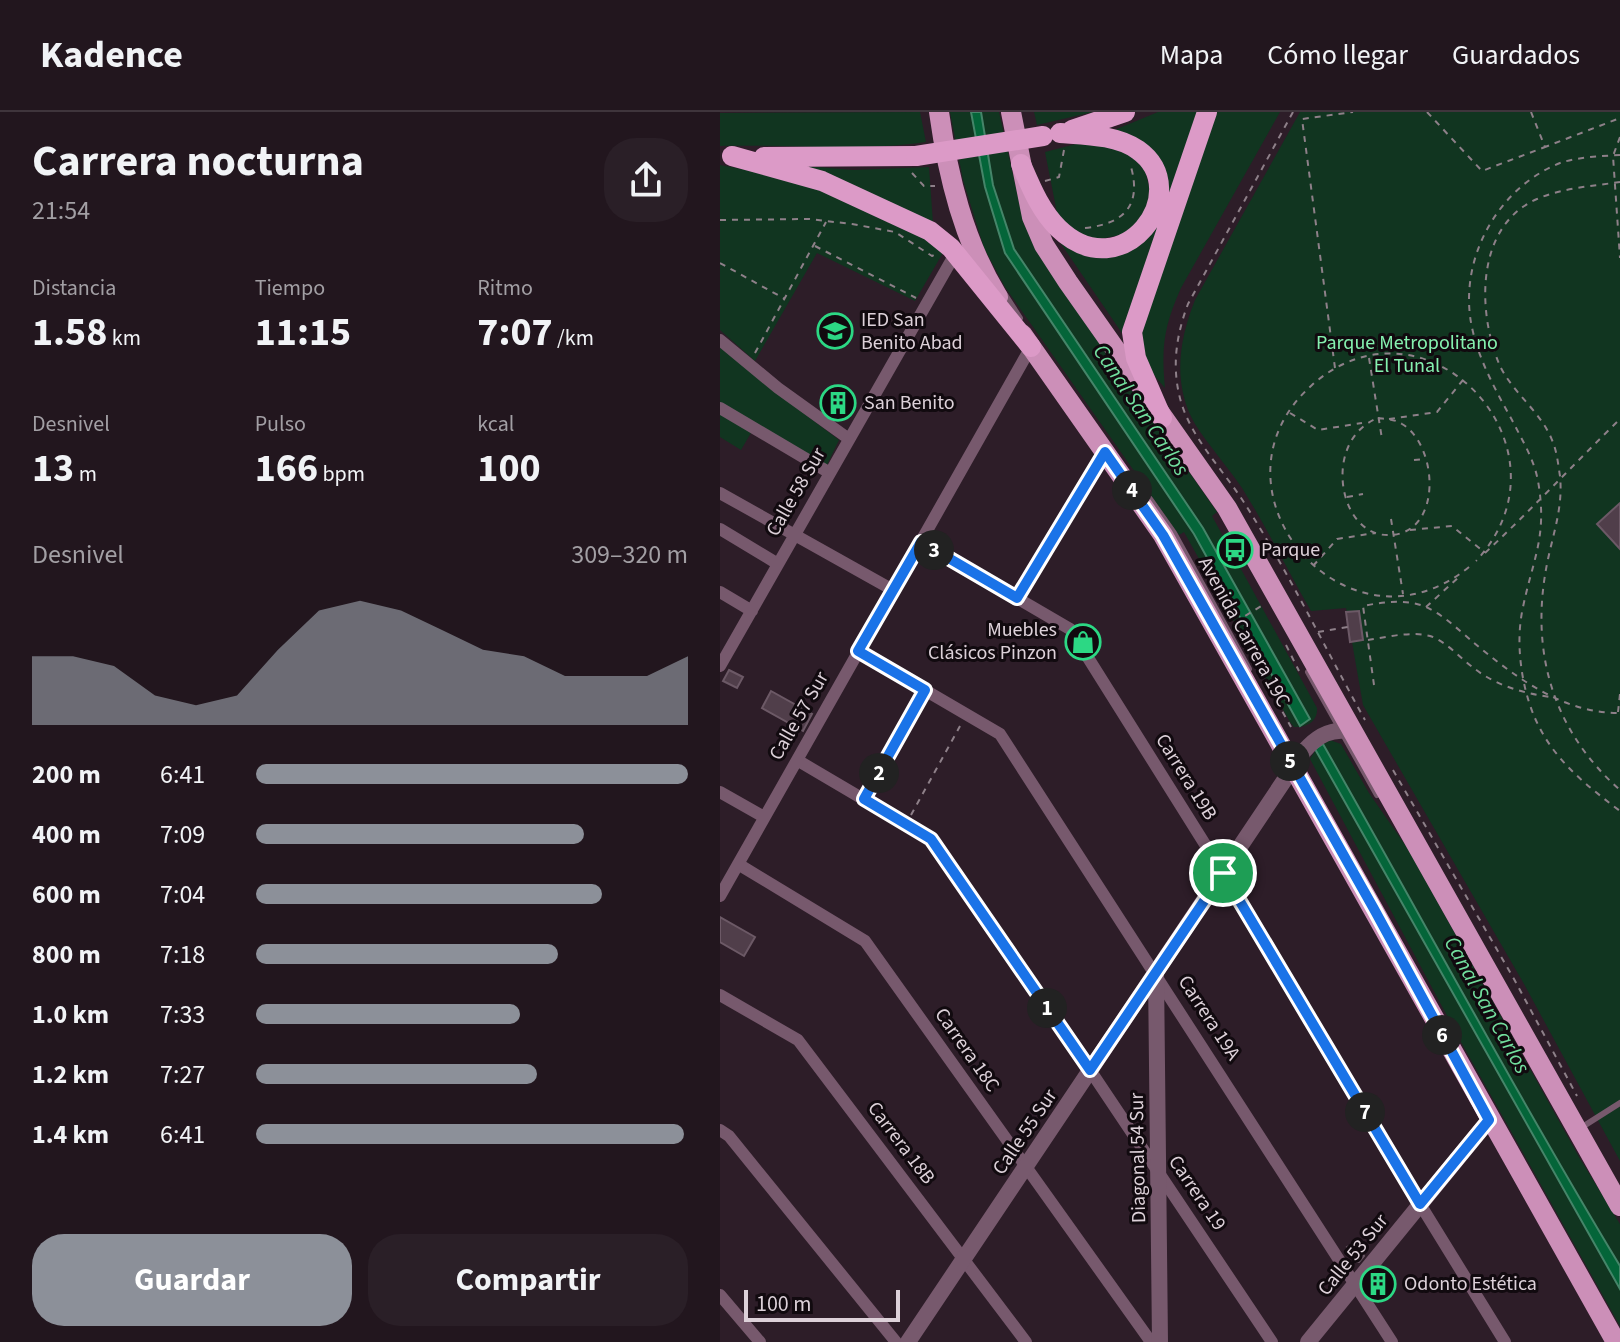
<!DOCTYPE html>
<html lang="es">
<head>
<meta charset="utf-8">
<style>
  body { margin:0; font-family:"Source Sans 3",sans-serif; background:#2a1f27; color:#f1f3f6; height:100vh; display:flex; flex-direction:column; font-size:30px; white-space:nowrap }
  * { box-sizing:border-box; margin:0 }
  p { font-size:26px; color:#a29fa4 }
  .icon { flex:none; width:44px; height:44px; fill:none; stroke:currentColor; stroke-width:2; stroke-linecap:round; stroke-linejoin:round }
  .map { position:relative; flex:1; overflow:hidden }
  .drawer { display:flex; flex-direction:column; background:#22161e; width:720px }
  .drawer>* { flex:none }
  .scale { position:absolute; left:24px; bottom:20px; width:156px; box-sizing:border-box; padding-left:8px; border:4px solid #ddd1d9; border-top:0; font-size:22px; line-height:28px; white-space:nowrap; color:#ddd1d9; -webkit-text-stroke:6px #110a0f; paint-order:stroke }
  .pin { position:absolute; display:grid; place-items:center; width:68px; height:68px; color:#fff; margin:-34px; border:4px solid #fff; border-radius:50%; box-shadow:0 2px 8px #0007 }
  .km { position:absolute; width:40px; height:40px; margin:-20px; border-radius:50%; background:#222; color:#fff; font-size:22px; line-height:40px; text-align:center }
  .round { display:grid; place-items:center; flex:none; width:84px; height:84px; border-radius:32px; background:#2a1f27 }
  .overview { display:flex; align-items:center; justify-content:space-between; height:136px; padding:0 32px }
  h1 { font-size:44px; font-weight:700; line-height:60px }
  .metrics { display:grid; grid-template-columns:repeat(3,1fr); gap:12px; height:136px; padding:8px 32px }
  .metrics div { display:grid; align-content:center }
  .metrics b { font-size:40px; font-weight:700 }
  .metrics small { font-size:22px; font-weight:400 }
  .metrics p { font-size:22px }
  .chart { height:224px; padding:16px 32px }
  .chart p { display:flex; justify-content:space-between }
  .chart svg { width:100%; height:144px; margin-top:8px; fill:#8c9099; opacity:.7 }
  .button { display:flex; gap:16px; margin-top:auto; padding:16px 32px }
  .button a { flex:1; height:92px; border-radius:32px; background:#8c9099; color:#fff; font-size:32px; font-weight:700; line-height:92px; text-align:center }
  .button a+a { background:#2a1f27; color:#f1f3f6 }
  ul { padding:0 32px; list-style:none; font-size:26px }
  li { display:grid; grid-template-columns:128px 96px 1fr; align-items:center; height:60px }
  li i { height:20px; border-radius:10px; background:#8c9099 }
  header { display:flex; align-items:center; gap:48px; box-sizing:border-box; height:112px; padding:0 40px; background:#22161e; border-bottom:2px solid #3f353c }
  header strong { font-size:38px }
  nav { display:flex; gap:44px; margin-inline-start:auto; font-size:28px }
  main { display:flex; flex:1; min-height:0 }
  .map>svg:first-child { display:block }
  .green { fill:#113520 }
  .water { fill:#046539; stroke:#458569; stroke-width:2 }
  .building { fill:#503e4a; stroke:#6c5966; stroke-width:2 }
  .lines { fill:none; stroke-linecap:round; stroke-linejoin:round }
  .path { stroke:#8e8089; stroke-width:2; stroke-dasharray:6 6; stroke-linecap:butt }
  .service { stroke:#77596d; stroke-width:6 }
  .minor { stroke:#77596d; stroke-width:12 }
  .tertiary { stroke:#77596d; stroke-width:16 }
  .primary { stroke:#cc8fb8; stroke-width:20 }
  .trunk { stroke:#dc9ac7; stroke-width:20 }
  .trunk-bridge { stroke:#dc9ac7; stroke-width:20 }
  .route-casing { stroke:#fff; stroke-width:16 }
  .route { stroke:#1a73e8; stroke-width:10 }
  .labels { text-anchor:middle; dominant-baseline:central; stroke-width:6; stroke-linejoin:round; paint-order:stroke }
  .poi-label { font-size:20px; fill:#ddd1d9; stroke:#110a0f; text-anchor:start }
  .park-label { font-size:20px; fill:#85f1af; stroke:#110a0f }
  .street-label { font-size:20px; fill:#ddd1d9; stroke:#110a0f }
  .water-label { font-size:22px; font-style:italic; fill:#72df9e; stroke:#110a0f }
</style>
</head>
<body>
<header>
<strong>Kadence</strong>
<nav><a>Mapa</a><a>Cómo llegar</a><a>Guardados</a></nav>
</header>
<main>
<section class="drawer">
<div class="overview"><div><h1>Carrera nocturna</h1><p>21:54</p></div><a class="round"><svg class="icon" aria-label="share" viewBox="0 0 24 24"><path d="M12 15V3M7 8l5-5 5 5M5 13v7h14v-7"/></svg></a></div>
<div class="metrics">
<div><p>Distancia</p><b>1.58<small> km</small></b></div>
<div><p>Tiempo</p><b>11:15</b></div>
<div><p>Ritmo</p><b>7:07<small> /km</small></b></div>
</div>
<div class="metrics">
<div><p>Desnivel</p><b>13<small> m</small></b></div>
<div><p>Pulso</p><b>166<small> bpm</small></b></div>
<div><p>kcal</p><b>100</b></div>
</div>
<div class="chart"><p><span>Desnivel</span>309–320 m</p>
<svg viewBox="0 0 160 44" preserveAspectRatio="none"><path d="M0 44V23L10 23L20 26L30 35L40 38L50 35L60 21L70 9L80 6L90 9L100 15L110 21L120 23L130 29L140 29L150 29L160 23V44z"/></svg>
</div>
<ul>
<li><b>200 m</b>6:41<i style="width:100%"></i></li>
<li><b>400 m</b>7:09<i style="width:76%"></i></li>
<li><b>600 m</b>7:04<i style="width:80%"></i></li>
<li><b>800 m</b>7:18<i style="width:70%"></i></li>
<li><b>1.0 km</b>7:33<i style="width:61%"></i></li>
<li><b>1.2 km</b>7:27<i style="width:65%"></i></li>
<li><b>1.4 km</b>6:41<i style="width:99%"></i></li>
</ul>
<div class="button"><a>Guardar</a><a>Compartir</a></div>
</section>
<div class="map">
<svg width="900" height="1230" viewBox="0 0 900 1230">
  <rect width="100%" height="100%" fill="#2d1d28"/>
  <path class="green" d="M200,0L206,30C137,40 69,32 0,34V1Z
    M230,0H279L304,112L336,169L497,400L492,404L597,596C598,610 586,616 574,615L570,610L464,420L459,423L285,175L264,136L243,68Z
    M314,0H373L317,13Z
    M438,0H481L406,227L335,123L395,142L443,68L392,19Z
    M493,0H560L461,176C444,214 441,235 445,276L428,256L421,240L423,203Z
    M580,0H900V1049L804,872L643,593L626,496L591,499C568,459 547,416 522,376C507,354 489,334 475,312C452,272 459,228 475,188Z
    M356,32L393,35L423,50L432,86L416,120L369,129L339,111L325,40Z
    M0,53L76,67L195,116L224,139L195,189L97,141L35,249L0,218Z
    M85,54L133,58L209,55L213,111Z
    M0,233L49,275L119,328L106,355L35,314L21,338L0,325Z
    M610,628L621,632L649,681L688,737L859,1045L900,1112V1214L741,930L590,647L598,634Z"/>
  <path class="water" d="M251,0H261L273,73L294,137L483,416L590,607L580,614L474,422L285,141L265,75Z
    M603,632C702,806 797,983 900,1154V1177L595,637Z"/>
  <path class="building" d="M113,275L135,289L124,306L102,293Z
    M900,391V437L877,412Z
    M639,499L643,528L630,530L626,500Z
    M9,558L23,565L17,576L3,569Z
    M51,579L92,602L83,619L42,596Z
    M0,805L35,825L24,844L0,830Z
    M636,1130L644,1144L639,1150H636L627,1135Z
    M658,1161L667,1176L658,1184L651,1171Z"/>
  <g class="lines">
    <path class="path" d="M573,0L468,192C457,221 452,251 459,282C468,324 503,357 525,392C569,461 605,536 645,608
      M707,0L762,59L825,35
      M811,0L825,35L900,6
      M900,25L893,44L900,146
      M900,43C881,44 858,45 840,51C775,77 736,152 753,220C760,250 777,281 792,308C802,328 814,347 818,369C828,426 812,448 802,500C798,522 799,544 803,566C815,631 850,661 900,699
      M192,61L204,74H215
      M325,69L339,65L344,38
      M900,70C873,74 842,76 817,87C755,114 757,201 780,254C793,281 821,300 832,328C837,339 838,352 840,364C843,394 834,419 828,447C809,536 831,617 900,678
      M0,108L89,107L132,112L175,120L212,144L214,143
      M365,116C403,112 422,94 411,55
      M95,134L196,186
      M0,151L65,187
      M35,241L106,110
      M649,246L662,327
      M615,256L582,7L633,0
      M570,301L598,318L642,311
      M658,306C666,307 675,307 682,312C718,333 723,420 671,423C618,427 601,328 658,306Z
      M669,307L717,300L743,268
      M694,348L704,347
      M627,385L643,382
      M671,407L683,482
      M690,418L732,414L764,440
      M765,441C811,398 854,352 900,307
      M593,454L617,427L655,421
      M749,455C626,555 476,376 592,273C706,172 861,336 756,449
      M706,495L740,464
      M515,510L543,493
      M598,520L628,515
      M648,528C667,525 690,519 710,524C726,529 741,547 755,557C777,574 803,581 830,585
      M566,533L579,559
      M539,558L571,615
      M654,573L643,494C658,491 676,488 692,491C715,494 736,516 753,530C795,565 844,602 900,601
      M898,600L900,582
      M673,658L794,867L857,984
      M149,678L198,589
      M191,703L240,614"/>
    <path class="service" d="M284,181L300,206
      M430,387L454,421L529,557
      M588,560L657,683
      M859,1017L900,991"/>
    <path class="minor" d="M0,228L58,276L129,327
      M0,296L110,361
      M0,381L173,478
      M0,417L58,452
      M201,430L350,517L503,761L700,1092L785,1230
      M0,480L32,499
      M297,486L385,340
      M138,539L280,622L672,1230
      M0,554L235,142
      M77,648L211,727L370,958L552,1230
      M0,680L44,705
      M18,752L145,829L431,1230
      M0,784L311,235
      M0,883L78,928L306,1230
      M0,1018L9,1024L176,1230
      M0,1183L40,1230"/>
    <path class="tertiary" d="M436,861L440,1230
      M188,1230L584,639C597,624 612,615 632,620
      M588,1230L769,1008"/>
    <path class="primary" d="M219,0C228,65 244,129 278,185
      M291,0L312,105L324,133L348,170L507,396L900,1094
      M302,222L443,423L896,1230"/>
    <path class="trunk" d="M352,18L405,0
      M12,44L102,69L210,119L231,136L311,235
      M44,45L196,44
      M301,52C311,75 320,98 338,116C403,179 476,79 418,38C397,23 366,23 340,21
      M442,306L416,246L412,220L487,0"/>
    <path class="trunk-bridge" d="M196,44L323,24"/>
  </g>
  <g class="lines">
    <defs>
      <path id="route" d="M385,340L443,423L654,797L769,1008L700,1092L503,761L370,958L211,727L144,687L205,578L138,539L201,430L297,486Z"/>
    </defs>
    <use href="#route" class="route-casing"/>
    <use href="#route" class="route"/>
  </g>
  <defs>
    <symbol id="school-ring" viewBox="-11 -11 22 22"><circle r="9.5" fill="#110a0f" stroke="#2cd884" stroke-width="1.5"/><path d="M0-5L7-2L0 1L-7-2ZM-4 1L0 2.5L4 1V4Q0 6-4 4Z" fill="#2cd884"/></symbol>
    <symbol id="building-ring" viewBox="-11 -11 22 22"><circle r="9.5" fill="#110a0f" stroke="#2cd884" stroke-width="1.5"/><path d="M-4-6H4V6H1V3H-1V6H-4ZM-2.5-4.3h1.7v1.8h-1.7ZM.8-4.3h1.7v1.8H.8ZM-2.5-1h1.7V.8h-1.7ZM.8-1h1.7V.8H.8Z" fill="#2cd884"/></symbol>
    <symbol id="bus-ring" viewBox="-11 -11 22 22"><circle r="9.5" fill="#110a0f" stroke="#2cd884" stroke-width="1.5"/><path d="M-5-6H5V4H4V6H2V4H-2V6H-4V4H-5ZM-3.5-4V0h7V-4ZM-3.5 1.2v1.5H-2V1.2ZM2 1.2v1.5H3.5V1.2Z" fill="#2cd884"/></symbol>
    <symbol id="shop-ring" viewBox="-11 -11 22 22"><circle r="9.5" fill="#110a0f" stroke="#2cd884" stroke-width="1.5"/><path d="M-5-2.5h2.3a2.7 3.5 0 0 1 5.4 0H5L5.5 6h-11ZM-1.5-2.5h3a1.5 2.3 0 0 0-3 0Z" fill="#2cd884"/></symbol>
  </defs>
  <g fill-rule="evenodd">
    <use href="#school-ring" x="95" y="199" width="40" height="40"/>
    <use href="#building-ring" x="98" y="271" width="40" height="40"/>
    <use href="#bus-ring" x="495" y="418" width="40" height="40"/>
    <use href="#shop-ring" x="343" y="510" width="40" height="40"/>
    <use href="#building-ring" x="638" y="1152" width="40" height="40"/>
  </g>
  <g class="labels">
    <g class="poi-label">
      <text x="141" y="208">IED San<tspan x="141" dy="23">Benito Abad</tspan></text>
      <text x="144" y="291">San Benito</text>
      <text x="541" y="438">Parque</text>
      <text x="337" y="518" text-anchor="end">Muebles<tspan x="337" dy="23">Clásicos Pinzon</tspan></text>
      <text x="684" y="1172">Odonto Estética</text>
    </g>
    <g class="park-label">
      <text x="687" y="231">Parque Metropolitano<tspan x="687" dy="23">El Tunal</tspan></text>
    </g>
    <g class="street-label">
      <text transform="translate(76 380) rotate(-60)">Calle 58 Sur</text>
      <text transform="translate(524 520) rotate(61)">Avenida Carrera 19C</text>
      <text transform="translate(79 604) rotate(-60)">Calle 57 Sur</text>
      <text transform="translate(466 665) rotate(58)">Carrera 19B</text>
      <text transform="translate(489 906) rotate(57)">Carrera 19A</text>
      <text transform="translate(247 938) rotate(55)">Carrera 18C</text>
      <text transform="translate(305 1020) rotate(-56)">Calle 55 Sur</text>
      <text transform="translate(181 1031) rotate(53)">Carrera 18B</text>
      <text transform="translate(418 1046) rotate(-91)">Diagonal 54 Sur</text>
      <text transform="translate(477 1081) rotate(56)">Carrera 19</text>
      <text transform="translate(633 1143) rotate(-51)">Calle 53 Sur</text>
    </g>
    <g class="water-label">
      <text transform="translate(421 298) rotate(56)">Canal San Carlos</text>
      <text transform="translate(767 893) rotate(61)">Canal San Carlos</text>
    </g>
  </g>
</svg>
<div class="scale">100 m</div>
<div class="pin" style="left:503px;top:761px;background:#1e9e55"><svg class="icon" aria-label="arrive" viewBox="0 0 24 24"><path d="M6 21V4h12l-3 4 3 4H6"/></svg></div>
<b class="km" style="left:327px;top:896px">1</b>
<b class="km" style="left:159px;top:661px">2</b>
<b class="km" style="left:214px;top:438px">3</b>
<b class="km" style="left:412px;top:378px">4</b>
<b class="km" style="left:570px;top:649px">5</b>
<b class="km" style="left:722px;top:923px">6</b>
<b class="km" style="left:645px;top:1000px">7</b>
</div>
</main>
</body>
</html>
